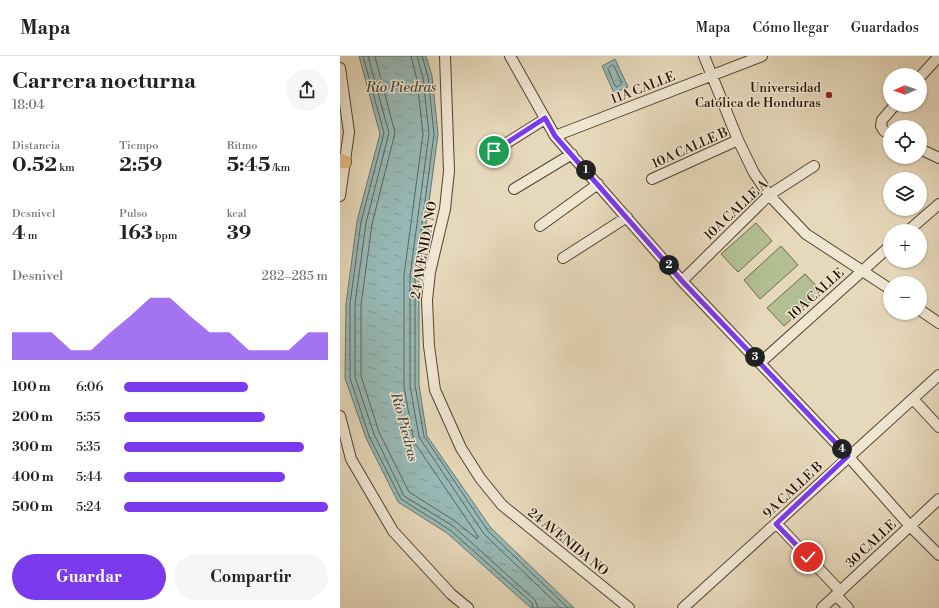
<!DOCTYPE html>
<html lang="es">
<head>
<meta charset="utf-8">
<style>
  body { margin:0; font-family:"Libre Bodoni",serif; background:#f6f6f6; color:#222; height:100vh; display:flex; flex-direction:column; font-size:15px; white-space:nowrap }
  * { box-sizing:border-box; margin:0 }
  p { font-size:13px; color:#767676 }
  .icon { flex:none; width:22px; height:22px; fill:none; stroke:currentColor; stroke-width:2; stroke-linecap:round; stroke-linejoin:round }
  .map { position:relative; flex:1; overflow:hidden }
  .panel { display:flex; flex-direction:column; background:#fff; width:340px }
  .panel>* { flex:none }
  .needle { width:26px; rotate:268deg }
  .fabs { position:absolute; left:543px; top:12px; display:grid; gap:8px }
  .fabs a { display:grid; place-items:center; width:44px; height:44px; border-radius:50%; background:#fff; box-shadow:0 1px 3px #0004; font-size:20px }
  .pin { position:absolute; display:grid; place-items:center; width:34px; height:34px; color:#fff; margin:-17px; border:2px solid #fff; border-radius:50%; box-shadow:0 1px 4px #0007 }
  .km { position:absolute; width:20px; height:20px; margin:-10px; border-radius:50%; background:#222; color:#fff; font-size:11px; line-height:20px; text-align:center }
  .round { display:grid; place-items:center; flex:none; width:42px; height:42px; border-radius:21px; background:#f6f6f6 }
  .overview { display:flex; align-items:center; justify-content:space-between; height:68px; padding:0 12px }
  h1 { font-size:22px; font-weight:700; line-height:30px }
  .stats { display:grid; grid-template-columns:repeat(3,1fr); gap:6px; height:68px; padding:4px 12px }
  .stats div { display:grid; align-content:center }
  .stats b { font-size:20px; font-weight:700 }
  .stats small { font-size:11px; font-weight:400 }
  .stats p { font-size:11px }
  .chart { height:112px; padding:8px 12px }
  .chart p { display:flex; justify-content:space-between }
  .chart svg { width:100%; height:72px; margin-top:4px; fill:#7c3aed; opacity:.7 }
  .button { display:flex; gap:8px; margin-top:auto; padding:8px 12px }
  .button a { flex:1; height:46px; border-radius:24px; background:#7c3aed; color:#fff; font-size:16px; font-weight:700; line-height:46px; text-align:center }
  .button a+a { background:#f6f6f6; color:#222 }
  ul { padding:0 12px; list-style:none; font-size:13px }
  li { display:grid; grid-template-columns:64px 48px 1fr; align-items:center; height:30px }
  li i { height:10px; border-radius:5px; background:#7c3aed }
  header { display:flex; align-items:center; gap:24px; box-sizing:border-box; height:56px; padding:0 20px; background:#fff; border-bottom:1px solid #e0e0e0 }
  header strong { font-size:19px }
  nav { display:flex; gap:22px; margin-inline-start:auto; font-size:14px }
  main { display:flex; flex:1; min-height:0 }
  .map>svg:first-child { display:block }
  .green { fill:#b2bf92; stroke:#6c684a }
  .water { fill:url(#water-ripples); stroke:#69756e }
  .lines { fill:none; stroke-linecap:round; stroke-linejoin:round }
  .shore { stroke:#5e645c; stroke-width:1 }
  .minor-casing { stroke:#554231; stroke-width:12 }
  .major-casing { stroke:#251003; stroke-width:14 }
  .minor { stroke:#efe6d2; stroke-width:10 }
  .major { stroke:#e3bc7d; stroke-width:13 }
  .route-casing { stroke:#fff; stroke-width:8 }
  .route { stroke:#7c3aed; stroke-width:5 }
  .poi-dot { fill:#8f2418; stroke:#efe6d2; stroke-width:1.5 }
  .labels { text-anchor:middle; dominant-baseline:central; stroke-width:3; stroke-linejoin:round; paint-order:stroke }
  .street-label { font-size:13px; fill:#251003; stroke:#efe6d2 }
  .poi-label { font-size:13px; fill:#251003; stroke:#efe6d2; text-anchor:end }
  .water-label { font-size:14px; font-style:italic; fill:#4d4b41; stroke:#efe6d2 }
</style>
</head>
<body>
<header>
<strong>Mapa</strong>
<nav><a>Mapa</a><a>Cómo llegar</a><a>Guardados</a></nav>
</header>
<main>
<section class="panel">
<div class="overview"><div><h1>Carrera nocturna</h1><p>18:04</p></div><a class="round"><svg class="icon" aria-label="share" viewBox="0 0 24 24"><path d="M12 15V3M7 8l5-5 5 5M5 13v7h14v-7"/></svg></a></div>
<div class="stats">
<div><p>Distancia</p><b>0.52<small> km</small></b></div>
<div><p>Tiempo</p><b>2:59</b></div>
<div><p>Ritmo</p><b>5:45<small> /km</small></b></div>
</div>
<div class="stats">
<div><p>Desnivel</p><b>4<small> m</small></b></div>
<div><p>Pulso</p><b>163<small> bpm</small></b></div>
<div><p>kcal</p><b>39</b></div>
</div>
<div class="chart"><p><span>Desnivel</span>282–285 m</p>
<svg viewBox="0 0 160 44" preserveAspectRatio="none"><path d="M0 44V27L10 27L20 27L30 38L40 38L50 27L60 17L70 6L80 6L90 17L100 27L110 27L120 38L130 38L140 38L150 27L160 27V44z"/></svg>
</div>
<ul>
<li><b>100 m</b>6:06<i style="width:61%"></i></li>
<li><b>200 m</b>5:55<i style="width:69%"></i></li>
<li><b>300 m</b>5:35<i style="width:88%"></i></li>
<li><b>400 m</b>5:44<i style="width:79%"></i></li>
<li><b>500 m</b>5:24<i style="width:100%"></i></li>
</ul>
<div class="button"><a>Guardar</a><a>Compartir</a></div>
</section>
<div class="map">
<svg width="599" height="552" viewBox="0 0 599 552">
  <defs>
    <pattern id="water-ripples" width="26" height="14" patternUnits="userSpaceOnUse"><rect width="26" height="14" fill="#97b9b5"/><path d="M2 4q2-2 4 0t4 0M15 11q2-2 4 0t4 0" fill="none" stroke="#829e9a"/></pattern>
  </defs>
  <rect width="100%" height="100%" fill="#e6d8ba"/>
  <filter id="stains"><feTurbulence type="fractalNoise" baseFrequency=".005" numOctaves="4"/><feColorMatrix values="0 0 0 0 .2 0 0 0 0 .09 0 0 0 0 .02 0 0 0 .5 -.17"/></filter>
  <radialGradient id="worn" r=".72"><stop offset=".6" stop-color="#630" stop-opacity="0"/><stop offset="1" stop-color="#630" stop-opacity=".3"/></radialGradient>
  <path class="green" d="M416,167L432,185L398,216L381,198Z
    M441,190L458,209L420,243L404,224Z
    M465,218L482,236L444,270L427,252Z"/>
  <path class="water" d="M19,0H86L92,20L98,78L79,221V329L87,380L151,472L234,552H191L107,477L58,446L26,382L5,322L6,248L17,165L40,78Z
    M275,3L288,31L274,37L262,10Z"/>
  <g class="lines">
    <path class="shore" d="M23,0L44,77L21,166L10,248V322L29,380L61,443L110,474L192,547L193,552
      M28,0L49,77L26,167L15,248V321L34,378L64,440L113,470L195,544L198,552
      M35,0L55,77L32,168L21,249V320L39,376L69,436L115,465L137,483L138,480L74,386L64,331V219L83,78L77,24L71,0
      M77,0L83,22L89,78L70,220V330L79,381L144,478L221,552
      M82,0L88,21L94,78L75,220V329L84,380L148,475L228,552
      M272,9L274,10L282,27L277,31L275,30L268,13Z"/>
    <defs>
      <path id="minor" d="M105,0L109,115L105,153L90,216L87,244L89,290L95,334L121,392L140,422L162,449L289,552
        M170,0L215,80L342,225L508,400L570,470L599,499
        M364,0L398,84L414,117L429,139L466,178L550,233
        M0,12L9,76L0,140
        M580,21L599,0
        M550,78L544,75L541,70L542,64L555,49
        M215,80L422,0
        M580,93L599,102
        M154,95L205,63
        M312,123L398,84
        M174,133L232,98
        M200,170L258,128
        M568,175L599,148
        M223,202L287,161
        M342,225L429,139L474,110
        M580,254L599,267
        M421,306L550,190
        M573,343L599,371
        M0,360L11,403L53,475L111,538L128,552
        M436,467L500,535
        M496,539L508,552
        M343,552L599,319
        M482,552L599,443"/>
      <path id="major" d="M0,104L5,106"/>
    </defs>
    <use href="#minor" class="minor-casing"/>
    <use href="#major" class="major-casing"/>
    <use href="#minor" class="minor"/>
    <use href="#major" class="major"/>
  </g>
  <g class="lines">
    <defs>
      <path id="route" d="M154,95L205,62L215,80L342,225L508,400L436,468L468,501"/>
    </defs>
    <use href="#route" class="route-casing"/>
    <use href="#route" class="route"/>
  </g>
  <circle class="poi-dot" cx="489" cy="39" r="4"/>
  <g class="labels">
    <g class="street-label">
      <text transform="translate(303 32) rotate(-21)">11A CALLE</text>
      <text transform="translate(350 92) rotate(-24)">10A CALLE B</text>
      <text transform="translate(396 154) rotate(-43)">10A CALLE A</text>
      <text transform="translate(84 194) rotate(-80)">24 AVENIDA NO</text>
      <text transform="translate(476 238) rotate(-42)">10A CALLE</text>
      <text transform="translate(453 434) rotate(-43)">9A CALLE B</text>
      <text transform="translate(228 486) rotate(39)">24 AVENIDA NO</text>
      <text transform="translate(531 488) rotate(-43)">30 CALLE</text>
    </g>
    <g class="poi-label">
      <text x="481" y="32">Universidad<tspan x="481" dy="15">Católica de Honduras</tspan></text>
    </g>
    <g class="water-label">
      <text x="61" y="32">Río Piedras</text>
      <text transform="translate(64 371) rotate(75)">Río Piedras</text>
    </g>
  </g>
  <rect width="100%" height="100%" filter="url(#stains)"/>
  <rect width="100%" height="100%" fill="url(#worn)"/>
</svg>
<div class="fabs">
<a><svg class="needle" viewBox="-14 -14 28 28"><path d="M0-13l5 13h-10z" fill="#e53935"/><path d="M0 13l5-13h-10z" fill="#767676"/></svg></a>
<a><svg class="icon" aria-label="locate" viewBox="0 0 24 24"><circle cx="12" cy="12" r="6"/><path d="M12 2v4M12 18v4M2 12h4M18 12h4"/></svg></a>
<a><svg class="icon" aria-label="layers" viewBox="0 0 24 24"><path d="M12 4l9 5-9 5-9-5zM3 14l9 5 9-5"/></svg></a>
<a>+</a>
<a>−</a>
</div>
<div class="pin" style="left:154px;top:95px;background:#1e9e55"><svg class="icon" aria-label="arrive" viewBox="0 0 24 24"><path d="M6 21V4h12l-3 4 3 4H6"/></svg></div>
<div class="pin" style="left:468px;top:501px;background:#d93025"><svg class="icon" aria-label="check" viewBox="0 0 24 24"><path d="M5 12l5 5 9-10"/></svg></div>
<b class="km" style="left:246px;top:114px">1</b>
<b class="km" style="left:329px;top:209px">2</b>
<b class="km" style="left:415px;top:301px">3</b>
<b class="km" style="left:502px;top:393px">4</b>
</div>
</main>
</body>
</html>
